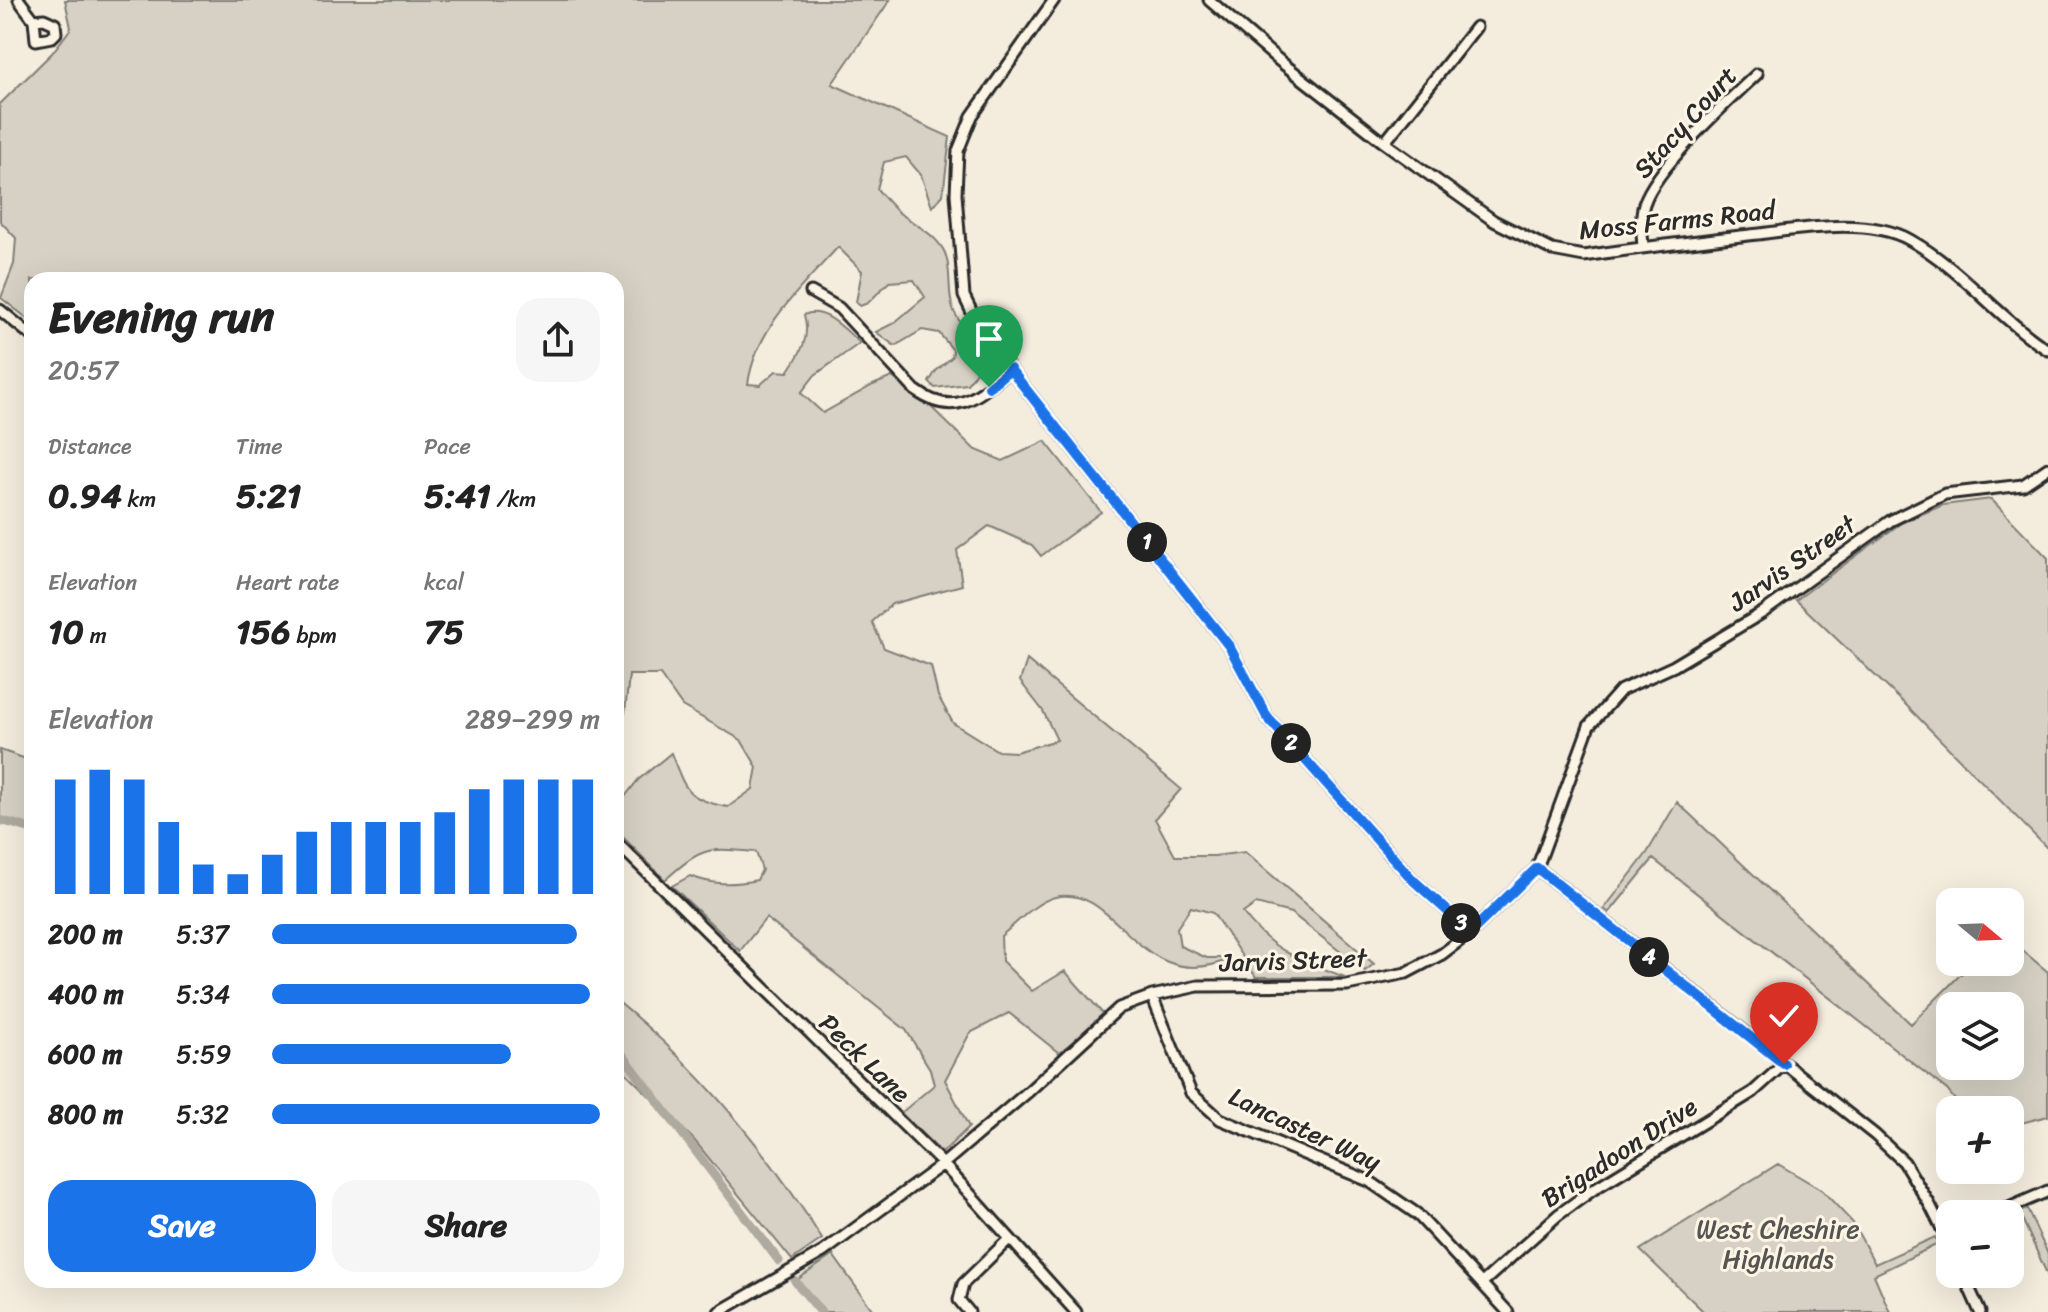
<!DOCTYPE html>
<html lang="en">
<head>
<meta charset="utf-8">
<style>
  body { margin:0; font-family:Sriracha,sans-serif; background:#f6f6f6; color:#222; height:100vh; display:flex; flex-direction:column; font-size:30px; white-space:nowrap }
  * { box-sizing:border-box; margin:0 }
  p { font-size:26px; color:#767676 }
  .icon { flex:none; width:44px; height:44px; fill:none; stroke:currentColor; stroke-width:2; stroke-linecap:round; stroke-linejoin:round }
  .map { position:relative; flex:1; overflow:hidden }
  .drawer { position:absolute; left:24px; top:272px; width:600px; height:1016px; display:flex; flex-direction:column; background:#fff; border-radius:24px; box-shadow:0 8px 32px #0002 }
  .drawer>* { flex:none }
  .needle { width:52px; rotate:109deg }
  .tools { position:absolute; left:1936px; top:888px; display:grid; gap:16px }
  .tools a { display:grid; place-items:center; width:88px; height:88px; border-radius:16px; background:#fff; box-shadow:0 8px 32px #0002; font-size:40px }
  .pin { position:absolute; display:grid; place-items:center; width:68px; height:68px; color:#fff; margin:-82px -34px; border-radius:50% 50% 50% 0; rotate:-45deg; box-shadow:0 0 8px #0007 }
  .pin .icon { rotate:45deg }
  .km { position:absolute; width:40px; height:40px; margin:-20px; border-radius:50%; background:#222; color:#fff; font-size:22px; line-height:40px; text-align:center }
  .round { display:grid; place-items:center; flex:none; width:84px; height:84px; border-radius:24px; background:#f6f6f6 }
  .overview { display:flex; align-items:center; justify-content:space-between; height:136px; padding:0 24px }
  h1 { font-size:44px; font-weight:800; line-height:60px }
  .metrics { display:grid; grid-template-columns:repeat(3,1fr); gap:12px; height:136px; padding:8px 24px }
  .metrics div { display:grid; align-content:center }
  .metrics b { font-size:34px; font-weight:800 }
  .metrics small { font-size:22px; font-weight:400 }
  .metrics p { font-size:22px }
  .chart { height:224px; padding:16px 24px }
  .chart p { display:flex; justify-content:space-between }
  .chart svg { width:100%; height:144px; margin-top:8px; stroke:#1a73e8; stroke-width:6 }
  .primary-button { display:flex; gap:16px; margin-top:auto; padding:16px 24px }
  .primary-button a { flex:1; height:92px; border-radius:24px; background:#1a73e8; color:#fff; font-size:32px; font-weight:800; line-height:92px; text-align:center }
  .primary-button a+a { background:#f6f6f6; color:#222 }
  ul { padding:0 24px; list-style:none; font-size:26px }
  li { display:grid; grid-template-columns:128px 96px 1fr; align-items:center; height:60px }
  li i { height:20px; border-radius:10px; background:#1a73e8 }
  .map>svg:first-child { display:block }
  .green { fill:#d6d1c4; stroke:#807e78; stroke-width:2; fill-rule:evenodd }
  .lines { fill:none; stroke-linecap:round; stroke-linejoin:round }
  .canal { stroke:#afaaa0; stroke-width:9 }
  .minor-casing { stroke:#2b2b2b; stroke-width:15 }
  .minor { stroke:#fcf5e5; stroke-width:9 }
  .route-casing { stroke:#fff; stroke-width:16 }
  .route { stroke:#1a73e8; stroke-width:10 }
  .labels { text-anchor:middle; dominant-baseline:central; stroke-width:6; stroke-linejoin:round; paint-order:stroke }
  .street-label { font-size:26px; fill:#2b2b2b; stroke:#fcf5e5 }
  .park-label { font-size:26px; fill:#565451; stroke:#fcf5e5 }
</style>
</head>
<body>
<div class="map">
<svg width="2048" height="1312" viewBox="0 0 2048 1312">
  <rect width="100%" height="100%" fill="#f4edde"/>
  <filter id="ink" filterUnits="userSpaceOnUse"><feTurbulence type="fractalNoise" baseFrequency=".0125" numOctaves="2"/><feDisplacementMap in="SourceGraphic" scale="16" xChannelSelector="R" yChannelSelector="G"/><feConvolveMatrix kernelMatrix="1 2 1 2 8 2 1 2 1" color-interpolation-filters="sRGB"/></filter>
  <g filter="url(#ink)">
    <path class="green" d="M65,0H890L832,84L950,137L943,195L932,207L921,175L906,157L884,162L877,189C884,197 890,205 898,212C913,223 937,235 945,253C952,270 947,291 953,309C964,338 1000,349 967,384L935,388L929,382L936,371L952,357L953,350L939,333L922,330L895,346L876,332L894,323L925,297L914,280L889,282L868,303L860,306L856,302L862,271L838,247C802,287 756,327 748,384L760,385L776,371L788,372C800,354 811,338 804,315C824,305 845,330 860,343L815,375L801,393L823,413L873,385L892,377L927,403L974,449L1003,461L1045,441L1101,512L1041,556L1032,545L989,526L957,550L962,585L892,604L872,622L884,648L931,666L938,696L953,723L998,751L1016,752L1057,740L1043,711L1020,681L1027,660L1181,789L1155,819L1175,856H1214L1245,852L1374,964L1365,971L1291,913L1256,904L1243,913C1272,952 1302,961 1345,977H1256L1213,913L1191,907L1177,928L1180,946L1207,958H1232C1138,1000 1119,882 1055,897C1035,902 1017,923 1001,936L1002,961L1032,991L1065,971L1104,1015L1059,1053L1009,1013L970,1033L945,1080L969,1127L942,1153L901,1113L934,1085L930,1069L906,1030L766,918L740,951L672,886L690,876C713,885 732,885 757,880L762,870L756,852C706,848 703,846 665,880L616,830V808L638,780L671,753C686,791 686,799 728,807L753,789L757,767L741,740L682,706L660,675H629L625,713L616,730V280H32V322L1,298L14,264L16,238L0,221V104L52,53L71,28Z
      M1991,499L2048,558V849L1906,705L1796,600L1901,523L1943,505Z
      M0,750L32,761V830L0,821Z
      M1677,802L1911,1024L1973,962H2010V940L2048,972V1116L2010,1126V1110H1963L1947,1090L1653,859L1609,913L1604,909L1647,853ZM1950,1006H2010V1066H1950Z
      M616,1000C699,1068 766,1149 822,1239L792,1260L694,1140L616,1063Z
      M1778,1164L1822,1190L1853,1223L1875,1264L1935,1237L1938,1244L1874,1275L1890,1312H1704L1640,1250Z
      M2027,1209L2048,1254V1276L2019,1212Z
      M833,1255L874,1312H818L797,1280Z"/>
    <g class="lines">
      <path class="canal" d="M0,820L32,829
        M616,1046L779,1261
        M795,1281L821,1312"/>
      <defs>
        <path id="minor" d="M19,0L34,20L36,40L52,37L56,33L55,24L44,19L34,20
          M1054,0L972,116L958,151L956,194L964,296L979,327L1010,369L1229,646L1267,717L1413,880L1471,932
          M1209,0L1281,62L1382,141L1494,221L1552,250L1584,256C1637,248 1689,242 1741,236C1791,231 1865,215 1910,240C1962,269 1998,318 2048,350
          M1385,142L1476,27
          M1643,247C1642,233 1640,217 1644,204C1656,167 1727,102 1757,74
          M811,292L839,308L915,390C955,420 979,396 1010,369
          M0,310L32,336
          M616,842L943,1164L1076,1312
          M1537,868L1875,1135L1904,1162L1930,1205L1950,1245
          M1152,996L1191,1093L1220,1119L1369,1181L1417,1214L1508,1312
          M1995,1214L2048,1191
          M1963,1274L1980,1312
          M1482,1283L1558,1215L1594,1189L1753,1092L1784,1064
          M719,1312L823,1252L943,1164L1029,1091L1119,1008L1152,996L1198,986L1347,985L1406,973L1442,954L1471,932L1537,868L1589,726L1621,690L1674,666L1762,613L1890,521L1945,494L2023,485L2048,468
          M969,1312L959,1300L963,1284L1009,1239"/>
      </defs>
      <use href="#minor" class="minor-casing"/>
      <use href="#minor" class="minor"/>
    </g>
  </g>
  <g class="lines" filter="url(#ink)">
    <defs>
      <path id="route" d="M989,387L1010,369L1229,646L1267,717L1413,880L1471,932L1537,868L1784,1064"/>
    </defs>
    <use href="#route" class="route-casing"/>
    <use href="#route" class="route"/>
  </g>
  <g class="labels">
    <g class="street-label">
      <text transform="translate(1685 122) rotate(-48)">Stacy Court</text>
      <text transform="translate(1677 220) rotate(-6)">Moss Farms Road</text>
      <text transform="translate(1792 563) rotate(-35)">Jarvis Street</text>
      <text transform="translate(1293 960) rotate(-2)">Jarvis Street</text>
      <text transform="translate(865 1058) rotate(44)">Peck Lane</text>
      <text transform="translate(1305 1129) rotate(25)">Lancaster Way</text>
      <text transform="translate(1619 1152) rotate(-33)">Brigadoon Drive</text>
    </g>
    <g class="park-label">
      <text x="1778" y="1229">West Cheshire<tspan x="1778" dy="30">Highlands</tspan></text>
    </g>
  </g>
</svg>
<div class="tools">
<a><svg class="needle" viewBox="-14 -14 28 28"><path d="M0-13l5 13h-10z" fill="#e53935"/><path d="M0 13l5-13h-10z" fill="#767676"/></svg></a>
<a><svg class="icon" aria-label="layers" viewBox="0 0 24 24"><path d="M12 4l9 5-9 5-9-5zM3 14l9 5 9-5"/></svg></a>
<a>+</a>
<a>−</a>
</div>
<div class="pin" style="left:989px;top:387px;background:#1e9e55"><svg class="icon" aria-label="arrive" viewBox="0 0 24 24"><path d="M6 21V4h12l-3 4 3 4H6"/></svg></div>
<div class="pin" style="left:1784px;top:1064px;background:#d93025"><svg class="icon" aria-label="check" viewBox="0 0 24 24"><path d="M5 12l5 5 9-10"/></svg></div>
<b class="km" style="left:1147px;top:542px">1</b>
<b class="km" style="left:1291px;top:743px">2</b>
<b class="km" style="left:1461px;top:923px">3</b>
<b class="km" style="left:1649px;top:957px">4</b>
<section class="drawer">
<div class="overview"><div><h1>Evening run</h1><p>20:57</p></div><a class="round"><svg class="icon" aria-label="share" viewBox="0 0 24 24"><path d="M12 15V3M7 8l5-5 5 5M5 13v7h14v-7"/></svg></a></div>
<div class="metrics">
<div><p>Distance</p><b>0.94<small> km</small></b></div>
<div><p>Time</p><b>5:21</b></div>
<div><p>Pace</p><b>5:41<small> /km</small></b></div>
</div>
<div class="metrics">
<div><p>Elevation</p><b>10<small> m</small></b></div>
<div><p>Heart rate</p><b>156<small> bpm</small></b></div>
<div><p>kcal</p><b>75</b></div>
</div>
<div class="chart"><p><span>Elevation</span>289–299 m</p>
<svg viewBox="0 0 160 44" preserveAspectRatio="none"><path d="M5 44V9M15 44V6M25 44V9M35 44V22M45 44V35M55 44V38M65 44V32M75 44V25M85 44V22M95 44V22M105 44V22M115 44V19M125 44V12M135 44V9M145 44V9M155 44V9"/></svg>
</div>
<ul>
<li><b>200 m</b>5:37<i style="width:93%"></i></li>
<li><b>400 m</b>5:34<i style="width:97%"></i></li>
<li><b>600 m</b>5:59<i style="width:73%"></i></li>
<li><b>800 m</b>5:32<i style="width:100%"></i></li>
</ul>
<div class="primary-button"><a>Save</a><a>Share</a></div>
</section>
</div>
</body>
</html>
